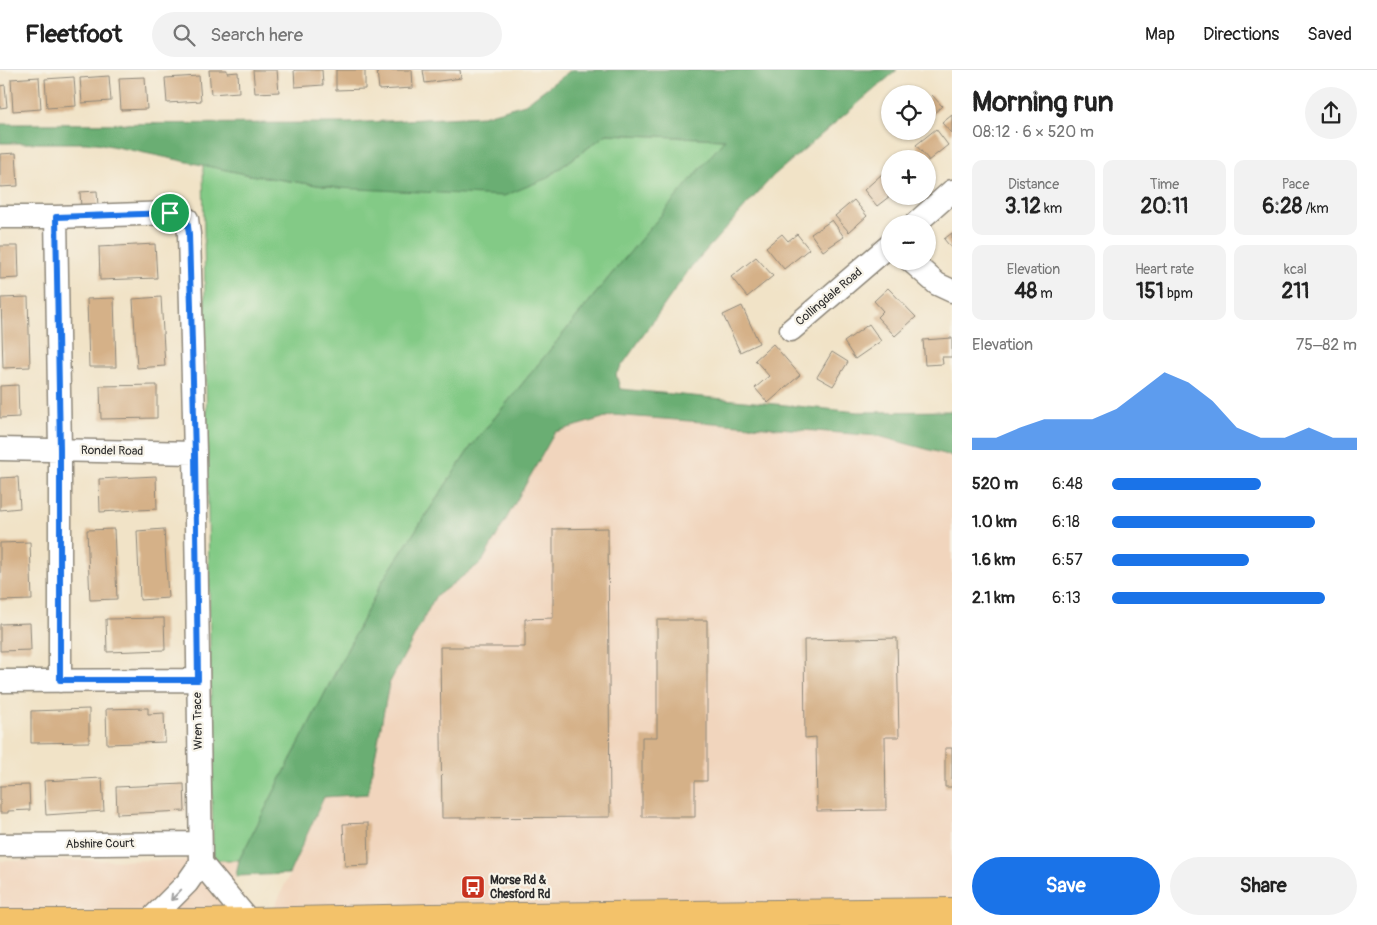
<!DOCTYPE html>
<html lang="en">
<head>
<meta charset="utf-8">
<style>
  body { margin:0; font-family:Pangolin,sans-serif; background:#f2f2f2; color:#222; height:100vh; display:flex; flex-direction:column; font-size:19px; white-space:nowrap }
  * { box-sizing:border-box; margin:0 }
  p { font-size:16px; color:#767676 }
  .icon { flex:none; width:28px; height:28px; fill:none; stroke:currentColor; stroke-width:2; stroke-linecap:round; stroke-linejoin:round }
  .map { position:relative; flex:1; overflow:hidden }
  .drawer { display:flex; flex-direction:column; background:#fff; width:425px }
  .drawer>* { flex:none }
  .tools { position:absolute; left:881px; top:15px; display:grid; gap:10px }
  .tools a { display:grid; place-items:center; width:55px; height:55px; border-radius:50%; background:#fff; box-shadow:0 1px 4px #0004; font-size:25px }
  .pin { position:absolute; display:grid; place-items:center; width:42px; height:42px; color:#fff; margin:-21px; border:2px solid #fff; border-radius:50%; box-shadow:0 1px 5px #0007 }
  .round { display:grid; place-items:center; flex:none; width:52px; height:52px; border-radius:26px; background:#f2f2f2 }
  .head { display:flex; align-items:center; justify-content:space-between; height:85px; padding:0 20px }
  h1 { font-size:28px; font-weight:700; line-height:38px }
  .stats { display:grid; grid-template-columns:repeat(3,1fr); gap:8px; height:85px; padding:5px 20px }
  .stats div { display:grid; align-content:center; border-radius:10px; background:#f2f2f2; text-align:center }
  .stats b { font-size:21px; font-weight:700 }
  .stats small { font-size:14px; font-weight:400 }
  .stats p { font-size:14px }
  .chart { height:140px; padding:10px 20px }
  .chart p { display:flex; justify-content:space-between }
  .chart svg { width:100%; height:90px; margin-top:5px; fill:#1a73e8; opacity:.7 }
  .cta { display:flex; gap:10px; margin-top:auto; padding:10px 20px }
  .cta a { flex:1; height:58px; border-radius:30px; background:#1a73e8; color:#fff; font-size:20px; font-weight:700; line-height:58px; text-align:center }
  .cta a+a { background:#f2f2f2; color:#222 }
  ul { padding:0 20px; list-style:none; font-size:16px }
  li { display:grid; grid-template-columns:80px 60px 1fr; align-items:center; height:38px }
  li i { height:12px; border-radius:6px; background:#1a73e8 }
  header { display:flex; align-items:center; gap:30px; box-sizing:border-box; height:70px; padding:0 25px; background:#fff; border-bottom:1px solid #e0e0e0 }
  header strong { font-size:24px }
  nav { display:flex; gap:28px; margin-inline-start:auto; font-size:18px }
  .search { width:350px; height:45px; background:#f2f2f2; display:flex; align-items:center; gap:12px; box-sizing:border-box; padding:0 18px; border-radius:28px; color:#767676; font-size:19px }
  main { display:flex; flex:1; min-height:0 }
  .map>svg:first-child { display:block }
  .built { fill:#f1d5bd }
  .green { fill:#83ca86; stroke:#577a58 }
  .forest { fill:#6aae73; stroke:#4a6c4f }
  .building { fill:#d5b188 }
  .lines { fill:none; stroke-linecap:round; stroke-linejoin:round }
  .minor-casing { stroke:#8e8779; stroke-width:25 }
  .major-casing { stroke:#8e8779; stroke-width:30 }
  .minor { stroke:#fff; stroke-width:22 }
  .major { stroke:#f3c26a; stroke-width:28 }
  .oneway { stroke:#a0a0a0 }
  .route-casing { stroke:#fff; stroke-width:10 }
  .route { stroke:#1a73e8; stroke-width:6 }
  .labels { text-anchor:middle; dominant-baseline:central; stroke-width:4.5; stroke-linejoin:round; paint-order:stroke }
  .street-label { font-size:12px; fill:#2b2b2b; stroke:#f7f3e8 }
  .poi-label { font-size:12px; font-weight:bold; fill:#2b2b2b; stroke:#f7f3e8; text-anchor:start }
</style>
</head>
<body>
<header>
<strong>Fleetfoot</strong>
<div class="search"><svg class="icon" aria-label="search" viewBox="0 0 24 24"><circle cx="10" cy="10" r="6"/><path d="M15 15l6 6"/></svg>Search here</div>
<nav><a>Map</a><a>Directions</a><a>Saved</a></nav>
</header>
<main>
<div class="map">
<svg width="952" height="855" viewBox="0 0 952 855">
  <rect width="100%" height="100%" fill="#f7f3e8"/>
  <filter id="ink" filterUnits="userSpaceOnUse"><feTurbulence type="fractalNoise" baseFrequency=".02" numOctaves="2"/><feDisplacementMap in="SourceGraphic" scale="10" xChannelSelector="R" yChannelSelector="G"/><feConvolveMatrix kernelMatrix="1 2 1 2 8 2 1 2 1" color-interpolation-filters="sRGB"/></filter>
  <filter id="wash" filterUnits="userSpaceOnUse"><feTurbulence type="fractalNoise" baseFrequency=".0096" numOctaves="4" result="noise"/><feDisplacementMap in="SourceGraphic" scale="20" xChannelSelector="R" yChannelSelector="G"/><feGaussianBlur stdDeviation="1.12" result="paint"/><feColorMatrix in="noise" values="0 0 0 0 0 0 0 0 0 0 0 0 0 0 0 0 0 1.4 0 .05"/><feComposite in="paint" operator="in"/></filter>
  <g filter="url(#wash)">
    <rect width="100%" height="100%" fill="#f1e3c7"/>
    <path class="built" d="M613,345L878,366L952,386V855L269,850L324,727L368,723L389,615L435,527L482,492L555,362Z
      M239,790L224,855H0V791Z"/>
    <path class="green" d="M607,64L726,69L610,206L470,378L383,510L239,790H213L203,95L250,105L337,118L545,109Z"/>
    <path class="forest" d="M571,0H897L773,106L691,197L616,304L620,319L858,342L952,341V386L878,366L613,345L555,362L482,492L435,527L389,614L368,724L324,727L289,804L236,806L239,790L383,510L470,378L610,206L725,69L607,64L545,109L504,126L337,118L250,105L97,73H0V54L348,53L483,46L525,34Z"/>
    <g id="blocks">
      <path class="building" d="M209,0H227V3L238,2L239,22L211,24Z
        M253,0H277L279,22L255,23Z
        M294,0H322L323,15L295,17Z
        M336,0H365V19L336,20Z
        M377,0H412L413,18L379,20Z
        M423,0H460L461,8L425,13Z
        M109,6L111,31L82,33L80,8Z
        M199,6L201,31L167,33L165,8Z
        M39,7L41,39L13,41L11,9Z
        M74,7L76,36L47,38L45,9Z
        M145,7L147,39L121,40L119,8Z
        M5,15L7,37L0,38V16Z
        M932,25L942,36L930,47L928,44V29Z
        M952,45V64L942,53Z
        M936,59L948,75L928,91V89L916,75Z
        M909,82L915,89H901Z
        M16,83L18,116L0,117V84Z
        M882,104L890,113V126L877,136L864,120Z
        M97,121L98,136L81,138L80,122Z
        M854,130L867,146L849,162L835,146Z
        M832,150L844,167L823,181L811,164Z
        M952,163V179L944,169Z
        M782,164L788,171L797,164L809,179L784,199L766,177Z
        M155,174L157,208L100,210L99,177Z
        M0,176H18L19,208L0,209Z
        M756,187L773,206L747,227L731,207Z
        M888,218L916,247L895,266L877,247L883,241L874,231Z
        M28,227L30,297L3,298L1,228Z
        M161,227L165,296L137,298L133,229Z
        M114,228L116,297H89L87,229Z
        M742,236L759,273L740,282L723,245Z
        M869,254L881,271L855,289L844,272Z
        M952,268V287H942L943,294L925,295L923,270Z
        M773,274L800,305L768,333L755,318L769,306L755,290Z
        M832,282L848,292L833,316L817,307Z
        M18,315L19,347L0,348V316Z
        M157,315V348L101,349L100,316Z
        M156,406L157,439L100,442L99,409Z
        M18,407L20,438L0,440V408Z
        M608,458L610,747L442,748L440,577H525V549L553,548V459Z
        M114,459L117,529L90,530L87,460Z
        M164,459L168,528L140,530L137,461Z
        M30,472L32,530L0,531V473Z
        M164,548L165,580L107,582L106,549Z
        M657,550H707V711H695V747H642V667H657Z
        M30,553L31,580L0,581V554Z
        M897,568L899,667H885L886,740L817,741L816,667L805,668L804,570Z
        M148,638V644L164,643L165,672L107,674L106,639Z
        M89,639V672L31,673V641Z
        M945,678H952V717H945Z
        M102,708L104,741L46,745L44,711Z
        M184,714L185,741L117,744L116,717Z
        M29,715L30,740L8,741V743H0V716Z
        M368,753L369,795L345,796L343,754Z"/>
    </g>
  </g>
  <g filter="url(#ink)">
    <use href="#blocks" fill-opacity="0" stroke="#8e8779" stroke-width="1"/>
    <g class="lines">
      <defs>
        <path id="minor" d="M0,147H56L170,143L187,149L189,164L195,383L201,793L250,852
          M56,147L60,380V611
          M915,154L952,121
          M911,191L937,214L952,221
          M791,260L890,175
          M0,379L195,383
          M0,611L198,610
          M0,775L200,773
          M147,853L187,813L201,793"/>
        <path id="major" d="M0,853H205L430,848L952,842"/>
      </defs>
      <use href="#minor" class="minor-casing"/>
      <use href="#major" class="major-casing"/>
      <use href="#minor" class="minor"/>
      <use href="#major" class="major"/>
    </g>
    <defs><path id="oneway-shaft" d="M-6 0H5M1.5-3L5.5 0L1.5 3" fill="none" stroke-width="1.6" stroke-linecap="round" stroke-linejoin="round" transform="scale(1.25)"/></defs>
    <use class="oneway" href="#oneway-shaft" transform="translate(176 825) rotate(134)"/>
  </g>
  <g class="lines" filter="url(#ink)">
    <defs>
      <path id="route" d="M170,143L187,149L189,164L195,384L198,610H60V380L56,147Z"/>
    </defs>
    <use href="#route" class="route-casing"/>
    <use href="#route" class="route"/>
  </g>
  <defs>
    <symbol id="bus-square" viewBox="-11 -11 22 22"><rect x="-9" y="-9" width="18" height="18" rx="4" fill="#c8321e" stroke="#f7f3e8"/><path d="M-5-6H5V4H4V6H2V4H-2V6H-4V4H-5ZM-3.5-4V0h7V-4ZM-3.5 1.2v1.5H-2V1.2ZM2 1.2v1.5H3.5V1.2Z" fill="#fff"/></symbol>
  </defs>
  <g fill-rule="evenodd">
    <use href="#bus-square" x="459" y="803" width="28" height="28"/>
  </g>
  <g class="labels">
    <g class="street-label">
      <text transform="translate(829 227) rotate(-40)">Collingdale Road</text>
      <text transform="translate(112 381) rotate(1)">Rondel Road</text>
      <text transform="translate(198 651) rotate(-91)">Wren Trace</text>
      <text transform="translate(100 774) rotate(-1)">Abshire Court</text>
    </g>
    <g class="poi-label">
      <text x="490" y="810">Morse Rd &amp;<tspan x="490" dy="14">Chesford Rd</tspan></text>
    </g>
  </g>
</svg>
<div class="tools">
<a><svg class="icon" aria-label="locate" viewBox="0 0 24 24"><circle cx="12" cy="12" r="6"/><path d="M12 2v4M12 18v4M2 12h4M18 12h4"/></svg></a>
<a>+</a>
<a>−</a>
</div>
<div class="pin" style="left:170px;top:143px;background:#1e9e55"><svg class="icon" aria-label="arrive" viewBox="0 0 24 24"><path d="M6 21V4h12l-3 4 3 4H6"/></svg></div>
</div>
<section class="drawer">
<div class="head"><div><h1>Morning run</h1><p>08:12 · 6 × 520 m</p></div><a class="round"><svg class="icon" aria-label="share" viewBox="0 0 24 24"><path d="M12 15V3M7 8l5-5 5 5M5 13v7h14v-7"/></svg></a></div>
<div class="stats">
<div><p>Distance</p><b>3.12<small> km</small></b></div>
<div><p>Time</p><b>20:11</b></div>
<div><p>Pace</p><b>6:28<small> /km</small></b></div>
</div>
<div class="stats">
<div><p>Elevation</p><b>48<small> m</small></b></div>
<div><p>Heart rate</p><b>151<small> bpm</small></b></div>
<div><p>kcal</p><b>211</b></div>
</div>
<div class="chart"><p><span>Elevation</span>75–82 m</p>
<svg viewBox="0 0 160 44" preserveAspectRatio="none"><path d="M0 44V38L10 38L20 33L30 29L40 29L50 29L60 24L70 15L80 6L90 11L100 20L110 33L120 38L130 38L140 33L150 38L160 38V44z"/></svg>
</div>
<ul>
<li><b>520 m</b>6:48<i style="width:61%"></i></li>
<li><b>1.0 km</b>6:18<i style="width:83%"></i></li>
<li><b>1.6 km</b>6:57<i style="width:56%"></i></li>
<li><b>2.1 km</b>6:13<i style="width:87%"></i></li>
</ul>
<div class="cta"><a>Save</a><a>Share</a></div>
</section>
</main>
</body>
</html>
